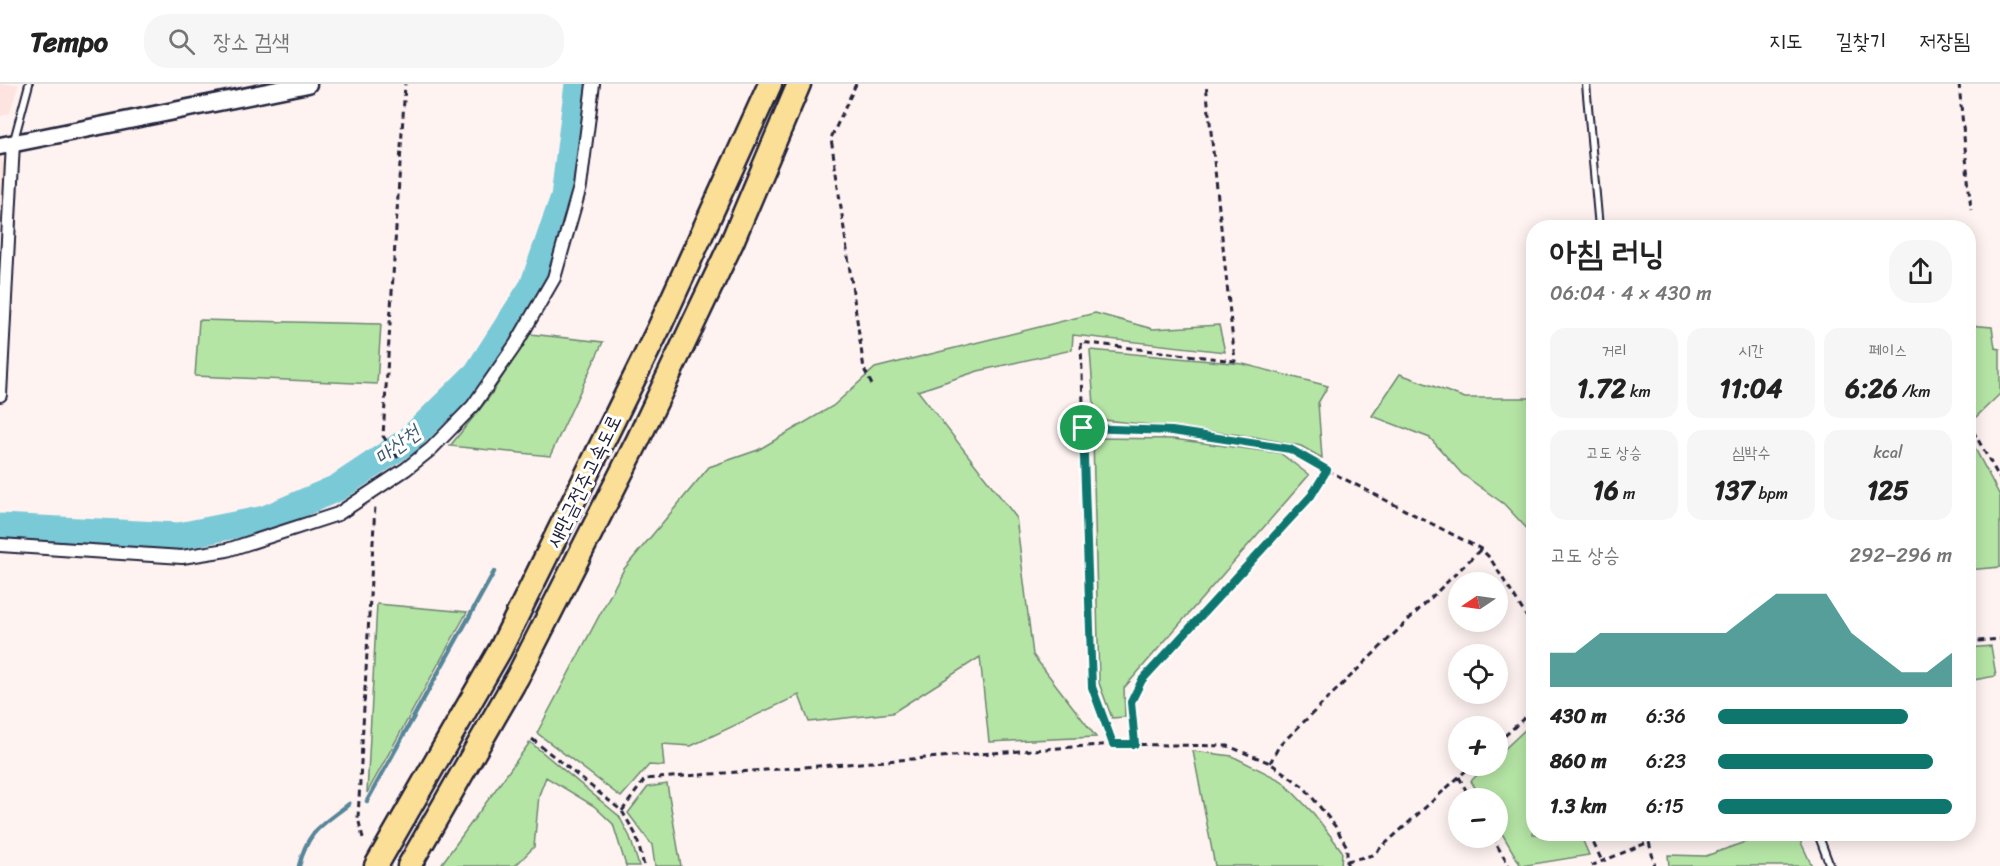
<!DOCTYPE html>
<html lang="ko">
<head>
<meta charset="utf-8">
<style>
  body { margin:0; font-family:Sriracha,"Poor Story",sans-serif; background:#f6f6f6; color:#222; height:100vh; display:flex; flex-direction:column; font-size:22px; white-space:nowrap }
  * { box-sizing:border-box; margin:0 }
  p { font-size:20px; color:#767676 }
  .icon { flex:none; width:33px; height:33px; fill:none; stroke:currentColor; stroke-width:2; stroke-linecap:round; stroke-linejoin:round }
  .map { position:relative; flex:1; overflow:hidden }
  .details { position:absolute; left:1526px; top:136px; width:450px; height:621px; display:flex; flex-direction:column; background:#fff; border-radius:24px; box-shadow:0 3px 15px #0003 }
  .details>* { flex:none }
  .needle { width:39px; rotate:257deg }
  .fabs { position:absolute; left:1448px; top:488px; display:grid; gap:12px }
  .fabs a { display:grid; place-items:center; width:60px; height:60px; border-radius:50%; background:#fff; box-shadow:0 3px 15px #0003; font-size:30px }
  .pin { position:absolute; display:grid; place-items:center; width:51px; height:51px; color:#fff; margin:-26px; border:3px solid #fff; border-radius:50%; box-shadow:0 2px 6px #0007 }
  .round { display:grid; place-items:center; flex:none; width:63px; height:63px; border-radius:24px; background:#f6f6f6 }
  .headline { display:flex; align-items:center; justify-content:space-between; height:102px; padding:0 24px }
  h1 { font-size:33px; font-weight:700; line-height:45px }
  .figures { display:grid; grid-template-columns:repeat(3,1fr); gap:9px; height:102px; padding:6px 24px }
  .figures div { display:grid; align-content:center; border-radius:15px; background:#f6f6f6; text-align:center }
  .figures b { font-size:26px; font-weight:700 }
  .figures small { font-size:16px; font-weight:400 }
  .figures p { font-size:16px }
  .chart { height:168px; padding:12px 24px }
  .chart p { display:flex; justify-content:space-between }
  .chart svg { width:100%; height:108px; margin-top:6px; fill:#0f766e; opacity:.7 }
  ul { padding:0 24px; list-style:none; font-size:20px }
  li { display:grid; grid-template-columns:96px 72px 1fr; align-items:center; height:45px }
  li i { height:15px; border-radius:8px; background:#0f766e }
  header { display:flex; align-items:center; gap:36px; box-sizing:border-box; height:84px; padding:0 30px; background:#fff; border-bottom:2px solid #e0e0e0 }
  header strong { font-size:28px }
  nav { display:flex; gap:33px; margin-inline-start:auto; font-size:21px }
  .search { width:420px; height:54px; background:#f6f6f6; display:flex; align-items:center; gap:15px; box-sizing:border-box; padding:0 21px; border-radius:24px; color:#767676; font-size:22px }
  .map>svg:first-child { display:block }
  .built { fill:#fee4e1 }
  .green { fill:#b5e5a5; stroke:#6c8470; stroke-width:1.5 }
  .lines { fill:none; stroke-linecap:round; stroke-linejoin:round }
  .stream { stroke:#578699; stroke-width:4.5 }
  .river { stroke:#7ac9d7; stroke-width:27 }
  .lane-casing { stroke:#22223b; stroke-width:10 }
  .street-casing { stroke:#22223b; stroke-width:16 }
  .secondary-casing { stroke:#22223b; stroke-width:21 }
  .highway-casing { stroke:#22223b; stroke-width:27 }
  .path { stroke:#22223b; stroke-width:3; stroke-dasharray:6 4.5; stroke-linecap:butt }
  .lane { stroke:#fff; stroke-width:6 }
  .street { stroke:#fff; stroke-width:12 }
  .secondary { stroke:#fff; stroke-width:16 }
  .highway { stroke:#fbdf96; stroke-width:22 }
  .route-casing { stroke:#fff; stroke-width:12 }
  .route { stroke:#0f766e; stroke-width:8 }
  .labels { text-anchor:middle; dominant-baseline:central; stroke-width:6; stroke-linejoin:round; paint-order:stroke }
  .street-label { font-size:20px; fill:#22223b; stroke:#fff }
  .water-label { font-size:21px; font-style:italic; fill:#415c72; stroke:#fff }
</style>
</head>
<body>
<header>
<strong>Tempo</strong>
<div class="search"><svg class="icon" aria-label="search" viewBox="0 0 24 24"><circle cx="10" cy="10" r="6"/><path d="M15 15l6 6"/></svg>장소 검색</div>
<nav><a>지도</a><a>길찾기</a><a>저장됨</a></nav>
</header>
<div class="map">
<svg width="2000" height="782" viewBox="0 0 2000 782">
  <rect width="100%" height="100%" fill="#fff3f1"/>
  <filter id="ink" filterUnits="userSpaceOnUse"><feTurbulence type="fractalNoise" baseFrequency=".0167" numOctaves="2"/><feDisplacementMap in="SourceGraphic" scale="12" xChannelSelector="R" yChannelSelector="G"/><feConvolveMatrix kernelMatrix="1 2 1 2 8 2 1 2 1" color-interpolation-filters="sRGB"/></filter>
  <g filter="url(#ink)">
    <path class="built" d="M0,0H19L10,29L0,33Z
      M0,71L7,85L4,163L0,164Z"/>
    <path class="green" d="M1095,229L1153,245L1219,241L1225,268L1073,251L1072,266L978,287L918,307L1016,433L1033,571L1096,653L989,658L980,573L892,629L809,638L799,611L691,662L662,660L664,682L649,681L621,713L537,649L624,485L709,383L758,366L833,322L875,284Z
      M199,236L381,240L377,300L195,292Z
      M1968,241L1992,243L1995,264L2000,265V310L1976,333L1968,326Z
      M530,250L603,258L550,372L450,362L488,315Z
      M1090,266L1243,280L1328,302L1318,319L1322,374L1301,362L1250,352L1095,335Z
      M1400,290L1465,314H1533V451L1504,420L1462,390L1430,354L1372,332Z
      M1968,351L2000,412V483L1968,486Z
      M1093,354L1173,355L1280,369L1309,391L1124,604L1125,633L1112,634L1099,599Z
      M377,520L467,528L367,709Z
      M1991,562L1996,592L1968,597V564Z
      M1529,642L1533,650V750H1580L1589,771L1521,782L1497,741V714H1481L1471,697L1487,681H1497V672Z
      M530,658L619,732L630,753L639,782H626L613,740L594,722L546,693L539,711L534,763L515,782H440Z
      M1193,667L1232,672L1282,697L1314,730L1342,767L1341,782H1215Z
      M667,700L681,782H655L652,761L628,729L648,703Z
      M1767,750H1797L1812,782H1669L1668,771L1706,772Z"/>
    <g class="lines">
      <path class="stream" d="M367,717L494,488
        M299,782C308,746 321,742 349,720"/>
      <path class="river" d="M0,443L179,452L265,435L337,404L409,356L477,289L533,202L564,113L578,0"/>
      <defs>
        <path id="lane" d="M1586,0L1599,144
          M14,56L29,0
          M1818,750L1830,782"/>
        <path id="street" d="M0,311L13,59
          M0,461L182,473L227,466L338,430L406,385L431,365L473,322L516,260L554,194L580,103L593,0"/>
        <path id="secondary" d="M0,62L308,0"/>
        <path id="highway" d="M376,782L500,566L659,244L770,0
          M409,782L518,592L638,356L732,158L799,0"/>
      </defs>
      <use href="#lane" class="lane-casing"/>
      <use href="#street" class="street-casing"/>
      <use href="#secondary" class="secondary-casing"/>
      <use href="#highway" class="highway-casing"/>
      <path class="path" d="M856,0L831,54L864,285L873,303
        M1959,0L1971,126
        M1968,338L2000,395
        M1083,344L1172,347L1290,365L1327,386L1311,413L1142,596L1131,618L1135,660
        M398,374L383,352L405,0
        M1327,386L1481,465L1490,474L1533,543
        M1968,558L2000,555
        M532,655L622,727L636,751L644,782
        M1497,659L1533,626
        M1113,660L1092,603L1081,258L1235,277L1206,0
        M1270,679L1279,662L1481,465
        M1459,693L1470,714
        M622,727L645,695L1113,660L1228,662L1270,679L1304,703L1335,742L1347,763V782
        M1589,750L1602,777
        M1492,753L1509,782
        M363,754L358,734L375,421
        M1347,777L1373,771L1472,681
        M1591,782L1649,758L1655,782"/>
      <use href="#lane" class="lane"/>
      <use href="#street" class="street"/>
      <use href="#secondary" class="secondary"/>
      <use href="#highway" class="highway"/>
    </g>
  </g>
  <g class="lines" filter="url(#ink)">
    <defs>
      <path id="route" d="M1083,344L1172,347L1290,365L1327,386L1311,412L1142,596L1131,618L1135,660H1113L1092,603Z"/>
    </defs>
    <use href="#route" class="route-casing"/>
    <use href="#route" class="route"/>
  </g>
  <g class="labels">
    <g class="street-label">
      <text transform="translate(584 397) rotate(-64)">새만금전주고속도로</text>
    </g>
    <g class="water-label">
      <text transform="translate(397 361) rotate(-37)">마산천</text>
    </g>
  </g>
</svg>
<div class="fabs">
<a><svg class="needle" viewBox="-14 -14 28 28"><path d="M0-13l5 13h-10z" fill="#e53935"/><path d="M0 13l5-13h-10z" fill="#767676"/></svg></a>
<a><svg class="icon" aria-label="locate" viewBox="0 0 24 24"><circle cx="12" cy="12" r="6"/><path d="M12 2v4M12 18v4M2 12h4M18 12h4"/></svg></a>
<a>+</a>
<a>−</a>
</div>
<div class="pin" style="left:1083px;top:344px;background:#1e9e55"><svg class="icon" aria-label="arrive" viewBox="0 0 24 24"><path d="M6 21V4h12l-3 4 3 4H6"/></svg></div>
<section class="details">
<div class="headline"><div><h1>아침 러닝</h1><p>06:04 · 4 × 430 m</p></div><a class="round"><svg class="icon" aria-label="share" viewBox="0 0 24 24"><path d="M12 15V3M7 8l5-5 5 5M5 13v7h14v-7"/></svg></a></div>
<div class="figures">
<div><p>거리</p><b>1.72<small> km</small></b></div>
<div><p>시간</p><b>11:04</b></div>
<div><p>페이스</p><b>6:26<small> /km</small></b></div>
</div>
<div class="figures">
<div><p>고도 상승</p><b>16<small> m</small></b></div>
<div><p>심박수</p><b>137<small> bpm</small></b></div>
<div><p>kcal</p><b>125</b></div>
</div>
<div class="chart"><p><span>고도 상승</span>292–296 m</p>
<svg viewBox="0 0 160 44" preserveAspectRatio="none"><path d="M0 44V30L10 30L20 22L30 22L40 22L50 22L60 22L70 22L80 14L90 6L100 6L110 6L120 22L130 30L140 38L150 38L160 30V44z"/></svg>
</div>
<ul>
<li><b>430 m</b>6:36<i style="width:81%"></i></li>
<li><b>860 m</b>6:23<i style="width:92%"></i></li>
<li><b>1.3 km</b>6:15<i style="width:100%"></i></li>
</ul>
</section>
</div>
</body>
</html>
